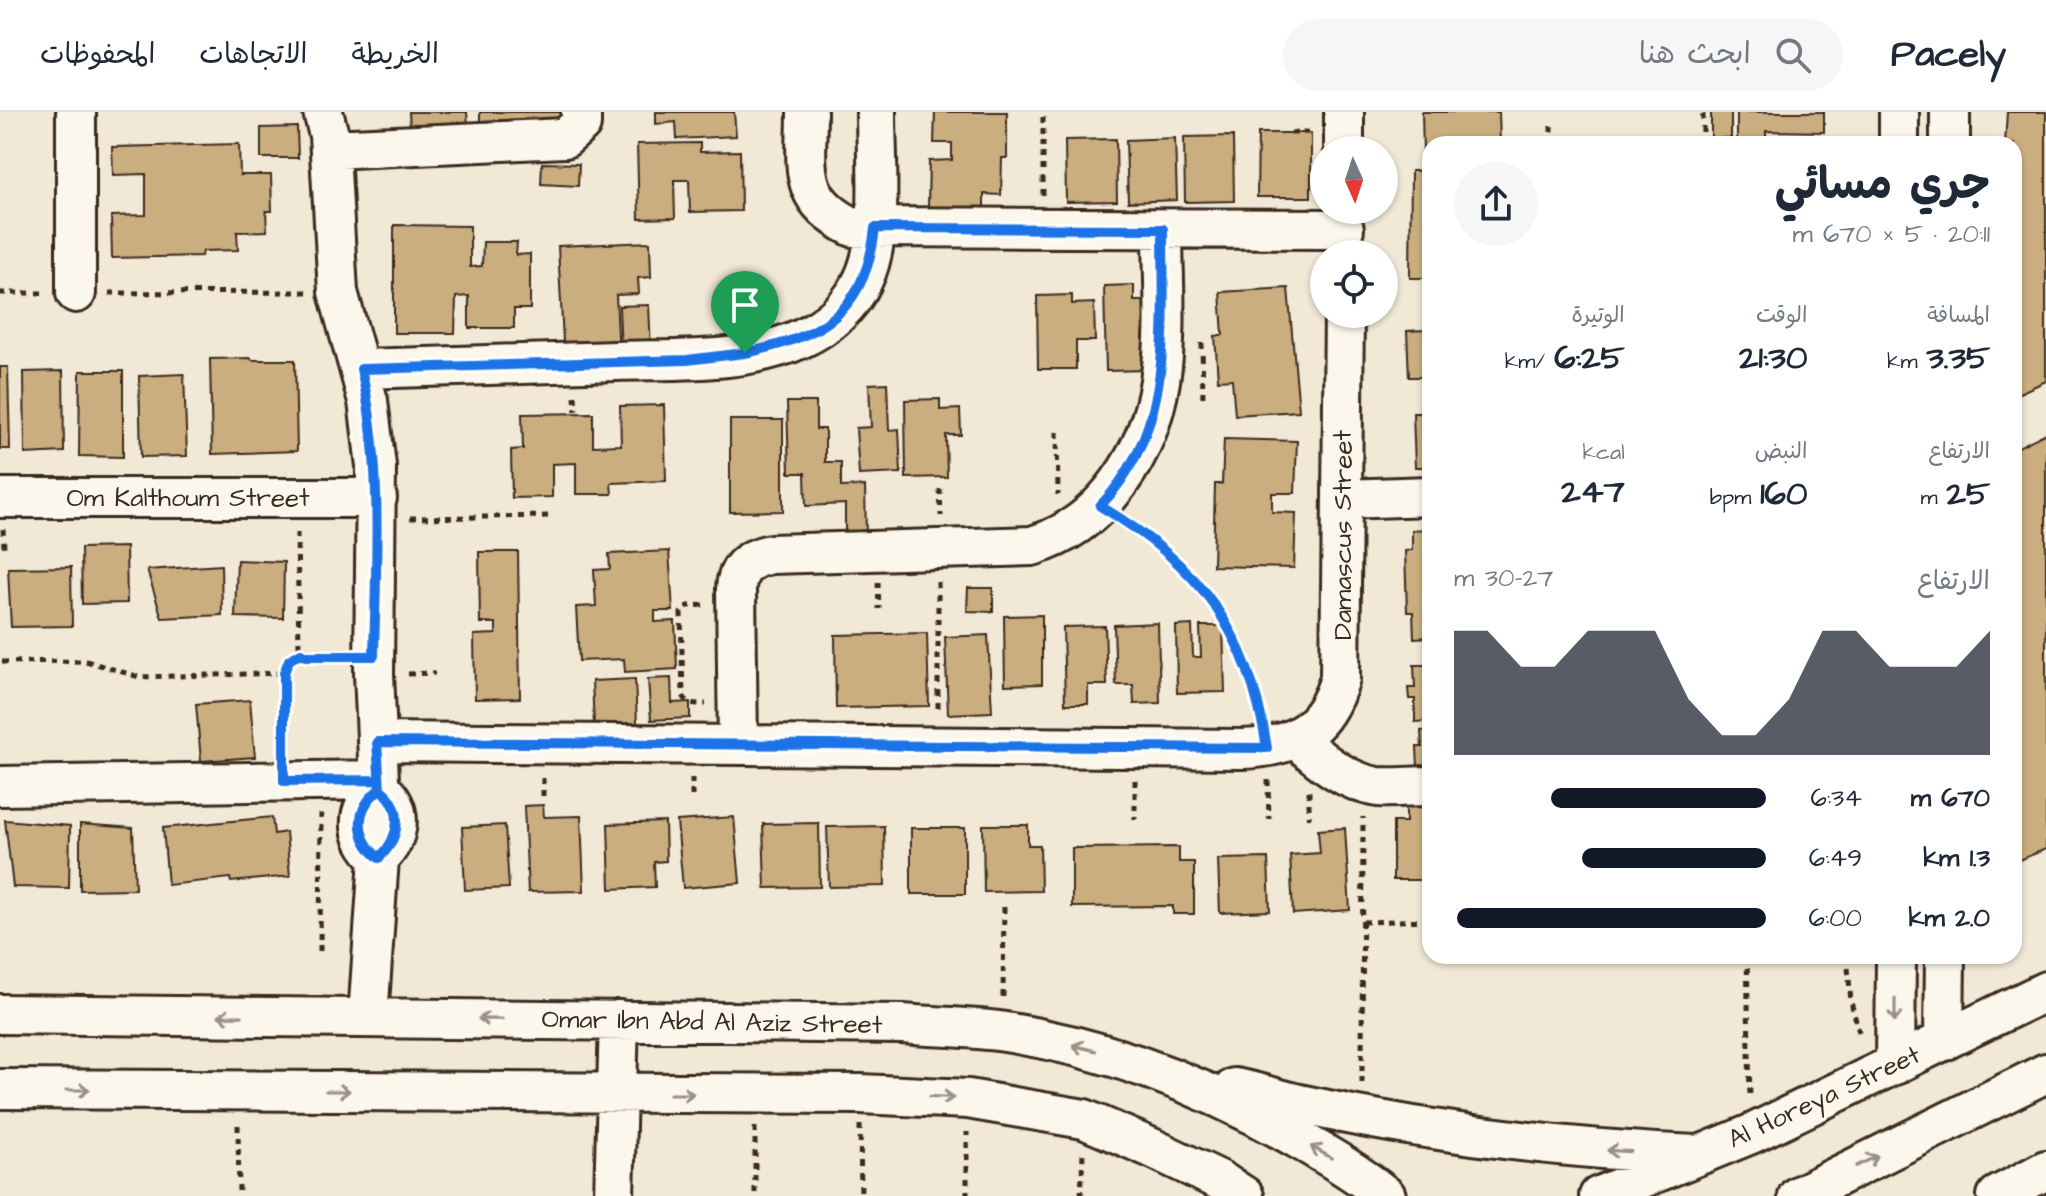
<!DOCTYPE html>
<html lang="ar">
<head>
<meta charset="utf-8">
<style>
  body { margin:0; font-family:"Architects Daughter","Playpen Sans Arabic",sans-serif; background:#f6f6f7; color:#1f2937; direction:rtl; height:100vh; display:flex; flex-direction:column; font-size:30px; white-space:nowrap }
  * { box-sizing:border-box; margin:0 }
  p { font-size:26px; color:#747a83 }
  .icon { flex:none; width:44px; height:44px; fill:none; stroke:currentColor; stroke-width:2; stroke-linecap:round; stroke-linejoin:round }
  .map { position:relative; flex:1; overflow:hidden; direction:ltr }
  .sheet { position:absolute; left:1422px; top:24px; width:600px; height:828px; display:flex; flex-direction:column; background:#fff; border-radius:24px; box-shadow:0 2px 6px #0004; direction:rtl }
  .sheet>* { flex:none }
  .needle { width:52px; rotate:177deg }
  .buttons { position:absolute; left:1310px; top:24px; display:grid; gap:16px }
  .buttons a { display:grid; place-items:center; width:88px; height:88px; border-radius:50%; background:#fff; box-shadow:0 2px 6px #0004; font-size:40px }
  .pin { position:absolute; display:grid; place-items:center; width:68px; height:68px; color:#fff; margin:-82px -34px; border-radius:50% 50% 50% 0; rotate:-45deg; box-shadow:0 0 8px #0007 }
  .pin .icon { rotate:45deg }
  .round { display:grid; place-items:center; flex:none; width:84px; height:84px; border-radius:42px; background:#f6f6f7 }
  .headline { display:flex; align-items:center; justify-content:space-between; height:136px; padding:0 32px }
  h1 { font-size:44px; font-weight:700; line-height:60px }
  .metrics { display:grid; grid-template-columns:repeat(3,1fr); gap:12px; height:136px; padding:8px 32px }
  .metrics div { display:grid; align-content:center }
  .metrics b { font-size:34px; font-weight:700 }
  .metrics small { font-size:22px; font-weight:400 }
  .metrics p { font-size:22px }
  .chart { height:224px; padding:16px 32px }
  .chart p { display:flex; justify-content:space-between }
  .chart svg { width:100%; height:144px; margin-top:8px; fill:#111827; opacity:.7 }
  ul { padding:0 32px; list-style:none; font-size:26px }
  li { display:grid; grid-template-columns:128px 96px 1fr; align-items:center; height:60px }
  li i { height:20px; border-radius:10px; background:#111827 }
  header { display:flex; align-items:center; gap:48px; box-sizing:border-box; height:112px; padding:0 40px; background:#fff; border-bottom:2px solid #e0e1e3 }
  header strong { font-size:38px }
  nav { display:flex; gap:44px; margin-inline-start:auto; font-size:28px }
  .search { width:560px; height:72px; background:#f6f6f7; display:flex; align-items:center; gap:20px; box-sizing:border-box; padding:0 28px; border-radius:44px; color:#747a83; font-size:30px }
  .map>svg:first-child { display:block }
  .building { fill:#caae7f; stroke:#3b2a1e; stroke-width:2 }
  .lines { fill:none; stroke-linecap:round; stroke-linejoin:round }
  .minor-casing { stroke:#3b2a1e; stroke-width:44 }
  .path { stroke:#3b2a1e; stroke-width:5; stroke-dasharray:6 6; stroke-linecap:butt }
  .minor { stroke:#fbf7ec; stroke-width:38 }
  .oneway { stroke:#9b9085 }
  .route-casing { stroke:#fff; stroke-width:16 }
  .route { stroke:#1a73e8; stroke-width:10 }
  .labels { text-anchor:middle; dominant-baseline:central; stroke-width:6; stroke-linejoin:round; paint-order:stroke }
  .street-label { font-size:26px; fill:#3b2a1e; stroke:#fbf7ec }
</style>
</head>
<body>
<header>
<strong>Pacely</strong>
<div class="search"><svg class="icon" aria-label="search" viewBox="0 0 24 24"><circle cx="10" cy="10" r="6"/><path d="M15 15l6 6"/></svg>ابحث هنا</div>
<nav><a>الخريطة</a><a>الاتجاهات</a><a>المحفوظات</a></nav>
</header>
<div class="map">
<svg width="2046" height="1084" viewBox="0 0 2046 1084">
  <rect width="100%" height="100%" fill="#f1e8d6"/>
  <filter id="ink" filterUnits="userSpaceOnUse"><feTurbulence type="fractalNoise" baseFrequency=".0125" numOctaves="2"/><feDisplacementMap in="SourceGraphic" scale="16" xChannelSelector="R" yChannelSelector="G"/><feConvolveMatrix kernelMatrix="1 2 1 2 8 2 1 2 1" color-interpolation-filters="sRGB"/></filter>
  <g filter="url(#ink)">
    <path class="building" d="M409,0H467L468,14L410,18Z
      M480,0H569V6L480,9Z
      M656,0H734L736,24L677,27L676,10L656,12Z
      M935,0H1007V46H1002L1001,83L984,82V96H928L929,49L952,48V31H934Z
      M1422,0H1499L1500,31L1430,32V41L1423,42Z
      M1711,0H1731V26H1711Z
      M1737,0H1824V20L1766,19V29H1737Z
      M2007,0H2046V269L2017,282L2014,278V32H2005Z
      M297,15L298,46H261V16Z
      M1258,21H1311V85H1257Z
      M1233,24L1234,89L1185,90L1184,25Z
      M1175,26L1177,88L1128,90L1126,28Z
      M1116,27L1117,89L1066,90L1065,28Z
      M700,31V40L740,39L741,99L690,100L689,68H674L675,106L639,107L637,32Z
      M239,32L240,63H271L272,99H266L267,119L237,120L238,138L203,139L202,144L112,146L111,104L146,103V62L113,63L112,35Z
      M542,51L579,52L578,74L541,72Z
      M1411,59H1430V166H1410Z
      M394,113L470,114V155L482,154L483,130H517L516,143L530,142V197H514V216H469V184L456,185L455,221H394Z
      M650,130L651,165L638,166L639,182L616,183L619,245L564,248L558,134Z
      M1134,173V189H1147L1149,258L1106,259L1104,174Z
      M1288,176L1299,299L1235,303L1232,267L1218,268L1215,224L1223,223L1220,180Z
      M1072,183V192L1094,191L1095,229H1076V257H1038L1037,184Z
      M649,193L651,239L621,241L619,194Z
      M1425,210H1430V265H1409L1407,219L1425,218Z
      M251,246L252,248H295L297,339L212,342L210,247Z
      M0,255H8L10,337H0Z
      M63,259L64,340L25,342L24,260Z
      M80,259H123V345L79,344Z
      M184,262L187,344L141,345L139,264Z
      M887,271L889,318L899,317L901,361L859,363L856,316L871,315L869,272Z
      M940,287V298L960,297L961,323H946L947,365L906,366L905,288Z
      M787,290H816V317H825V350H841V375L865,374L866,424L845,425V392L806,394L805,361H789Z
      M664,293L666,369L611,371L612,382H576V351L552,352V385L512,386L511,338L523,337L522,302L593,301V334L621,333L620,294Z
      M1413,301H1430V355H1415Z
      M730,308H783V399L730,400Z
      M2046,321V737L2014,750V337Z
      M1224,327L1297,329L1295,381H1272V400L1296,401L1294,456L1213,454L1215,372H1222Z
      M1430,417V525L1414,526L1413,500H1407L1405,439L1412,438V418Z
      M126,435L127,491L82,492L81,436Z
      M669,439L673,499H655V510L675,509L677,557L625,560L624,547L579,549L576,495L596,494L594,458L610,457L609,442Z
      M479,440H518L520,586L475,587L474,523L496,522V511H480Z
      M237,448L284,450L283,506L235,505Z
      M221,453L222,503L162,506L147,458Z
      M71,455L72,514L11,515L8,456Z
      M968,476H993V500L967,499Z
      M1042,503V572L1005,573L1004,504Z
      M1158,511L1160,591L1134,592L1133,573H1116L1114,513Z
      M1192,513L1193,545H1201L1200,514H1223L1225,580L1177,581L1176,514Z
      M1105,514L1107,573H1088V592H1065L1063,515Z
      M927,521L929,594L836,596L835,523Z
      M988,523L992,600L948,602L945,525Z
      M1414,553H1430V609L1415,610V587H1409L1408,576H1415Z
      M671,566L672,591L690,590V606L651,608L648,567Z
      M635,567L637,611L594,614L592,569Z
      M250,588L255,645L201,649L196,592Z
      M1430,618V657H1424L1418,655L1417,635H1422L1421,619Z
      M543,693L544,705L581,704L584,779L528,780L524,694Z
      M1406,693H1430V768H1393V710H1406Z
      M272,705L274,722L286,720L290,764L231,770L230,766L168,773L163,716Z
      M734,705L740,771L683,776L677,709Z
      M5,708L70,714L69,776L13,775Z
      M665,710L666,749L654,750L655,775L610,777L608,712Z
      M819,711L820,775L765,776L763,712Z
      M80,712L133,716L135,777L80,778Z
      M505,713L509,776L465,778L462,715Z
      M983,713H1028V733H1040L1041,779L984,780Z
      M884,714L885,774L829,775L827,715Z
      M911,716H965V782H911Z
      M1345,716L1350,798L1293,802L1290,743L1320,741L1318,718Z
      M1179,735V750H1194V802H1173V794L1072,795V736Z
      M1268,746L1270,799L1220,801L1218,747Z"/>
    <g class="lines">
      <defs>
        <path id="minor" d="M76,0V181
          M323,0L329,23L338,180L368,289L376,354L374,562L379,668L380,677C405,695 400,726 379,746L368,906
          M807,0C807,55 796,87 853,115L1344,117
          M1899,32V0
          M1950,32V0
          M330,37L565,26L581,12V0
          M1344,38V0
          M361,257C446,254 531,252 616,249C677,247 746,252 802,226C828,214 851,194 863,168C884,125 876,49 876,0
          M0,386H377
          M1344,387L1430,384
          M1296,626C1317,647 1348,671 1378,675C1395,676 1413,674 1430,674
          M377,630L1243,637C1295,635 1325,617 1340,566L1344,202
          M738,633L736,477C737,455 750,446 771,442L1032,434C1104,413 1149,341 1160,269C1168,220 1163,167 1163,117
          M0,674L379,668
          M379,746C355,724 354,697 380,677
          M0,902L902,912C936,915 971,915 1005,920C1110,936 1208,975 1300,1028C1330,1045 1359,1062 1386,1084
          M1944,929L1945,844
          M1895,953L1896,844
          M1234,976C1256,980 1277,987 1299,992C1430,1021 1563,1037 1697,1043
          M0,977L860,982L968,987L1084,1007L1152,1036L1219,1068L1244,1084
          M614,1084L619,908
          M1599,1084L1751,1022L2046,879
          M1798,1084L2046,961
          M1997,1084L2046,1058"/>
      </defs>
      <use href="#minor" class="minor-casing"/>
      <path class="path" d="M1291,21L1310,20
        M1551,32V12
        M1703,32V0
        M1043,83V0
        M0,181H43
        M109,181L307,180
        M1202,231L1203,290
        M575,284L576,299
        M1057,320L1058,383
        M940,377L941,404
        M410,406L553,404
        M1127,410C1194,448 1250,526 1262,602
        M3,417L4,436
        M297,421L299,537L306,544H341
        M878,470L879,497
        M938,470V600
        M703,493L688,494L681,501L683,583C687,593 696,592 706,592
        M2,550L86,549L139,565L284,561
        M408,562L435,561
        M284,636V561L289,548L301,541
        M543,666V685
        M1135,668V707
        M1268,668L1269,707
        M1309,679V706
        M692,684V665
        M1363,810L1430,808
        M320,839L321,702
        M1747,844L1750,987
        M1847,844L1851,890L1859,920
        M1003,885L1004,794
        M1362,971L1363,705
        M238,1013L239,1084
        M860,1013L861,1084
        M755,1015V1084
        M967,1084V1020
        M1081,1084L1083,1041"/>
      <use href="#minor" class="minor"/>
    </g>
    <defs><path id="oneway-shaft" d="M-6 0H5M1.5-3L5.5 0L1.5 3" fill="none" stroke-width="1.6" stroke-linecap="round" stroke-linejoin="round" transform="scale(2)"/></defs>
    <g class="oneway">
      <use href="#oneway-shaft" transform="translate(1895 898) rotate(90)"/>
      <use href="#oneway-shaft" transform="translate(230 904) rotate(-179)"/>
      <use href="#oneway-shaft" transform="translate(490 907) rotate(-179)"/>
      <use href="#oneway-shaft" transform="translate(1084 936) rotate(-166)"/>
      <use href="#oneway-shaft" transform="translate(78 978)"/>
      <use href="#oneway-shaft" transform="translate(338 979)"/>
      <use href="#oneway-shaft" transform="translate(682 982)"/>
      <use href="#oneway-shaft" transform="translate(942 985) rotate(3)"/>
      <use href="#oneway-shaft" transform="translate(1619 1039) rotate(-177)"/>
      <use href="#oneway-shaft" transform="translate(1321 1040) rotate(-150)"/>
      <use href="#oneway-shaft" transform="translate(1867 1049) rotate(-26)"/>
    </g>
  </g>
  <g class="lines" filter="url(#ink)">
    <defs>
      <path id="route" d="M745,241L687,248L361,257C383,351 376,448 374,544H306L301,541L289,548L284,561V669L379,668L380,677C405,695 400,726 379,746C355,725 354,697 380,677L377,630L1267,636C1249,520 1201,453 1100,394C1175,317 1163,215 1163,117L875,116C866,201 821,225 745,241"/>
    </defs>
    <use href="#route" class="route-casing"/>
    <use href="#route" class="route"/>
  </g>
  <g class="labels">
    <g class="street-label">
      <text x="188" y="386">Om Kalthoum Street</text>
      <text transform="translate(1343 423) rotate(-90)">Damascus Street</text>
      <text transform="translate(712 910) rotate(1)">Omar Ibn Abd Al Aziz Street</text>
      <text transform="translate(1824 985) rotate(-25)">Al Horeya Street</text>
    </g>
  </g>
</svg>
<div class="buttons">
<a><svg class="needle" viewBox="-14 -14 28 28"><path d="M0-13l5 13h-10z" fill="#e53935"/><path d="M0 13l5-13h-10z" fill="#747a83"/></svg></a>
<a><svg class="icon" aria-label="locate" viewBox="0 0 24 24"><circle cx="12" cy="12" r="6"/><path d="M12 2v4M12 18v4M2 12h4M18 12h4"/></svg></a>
</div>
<div class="pin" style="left:745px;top:241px;background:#1e9e55"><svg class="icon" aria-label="arrive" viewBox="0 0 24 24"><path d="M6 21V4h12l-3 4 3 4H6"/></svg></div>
<section class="sheet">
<div class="headline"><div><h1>جري مسائي</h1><p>20:11 · 5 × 670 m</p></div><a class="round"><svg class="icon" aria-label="share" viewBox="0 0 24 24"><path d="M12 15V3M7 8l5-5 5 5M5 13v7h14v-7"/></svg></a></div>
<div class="metrics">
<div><p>المسافة</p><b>3.35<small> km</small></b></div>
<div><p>الوقت</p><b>21:30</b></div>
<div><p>الوتيرة</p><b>6:25<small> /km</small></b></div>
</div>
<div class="metrics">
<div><p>الارتفاع</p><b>25<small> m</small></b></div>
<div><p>النبض</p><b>160<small> bpm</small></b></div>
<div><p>kcal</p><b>247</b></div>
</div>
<div class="chart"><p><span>الارتفاع</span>27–30 m</p>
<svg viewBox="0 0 160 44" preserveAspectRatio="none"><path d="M0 44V6L10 6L20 17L30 17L40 6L50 6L60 6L70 27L80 38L90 38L100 27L110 6L120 6L130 17L140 17L150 17L160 6V44z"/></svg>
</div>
<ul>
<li><b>670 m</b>6:34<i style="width:69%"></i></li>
<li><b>1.3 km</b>6:49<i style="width:59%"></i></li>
<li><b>2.0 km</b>6:00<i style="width:99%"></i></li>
</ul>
</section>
</div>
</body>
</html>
